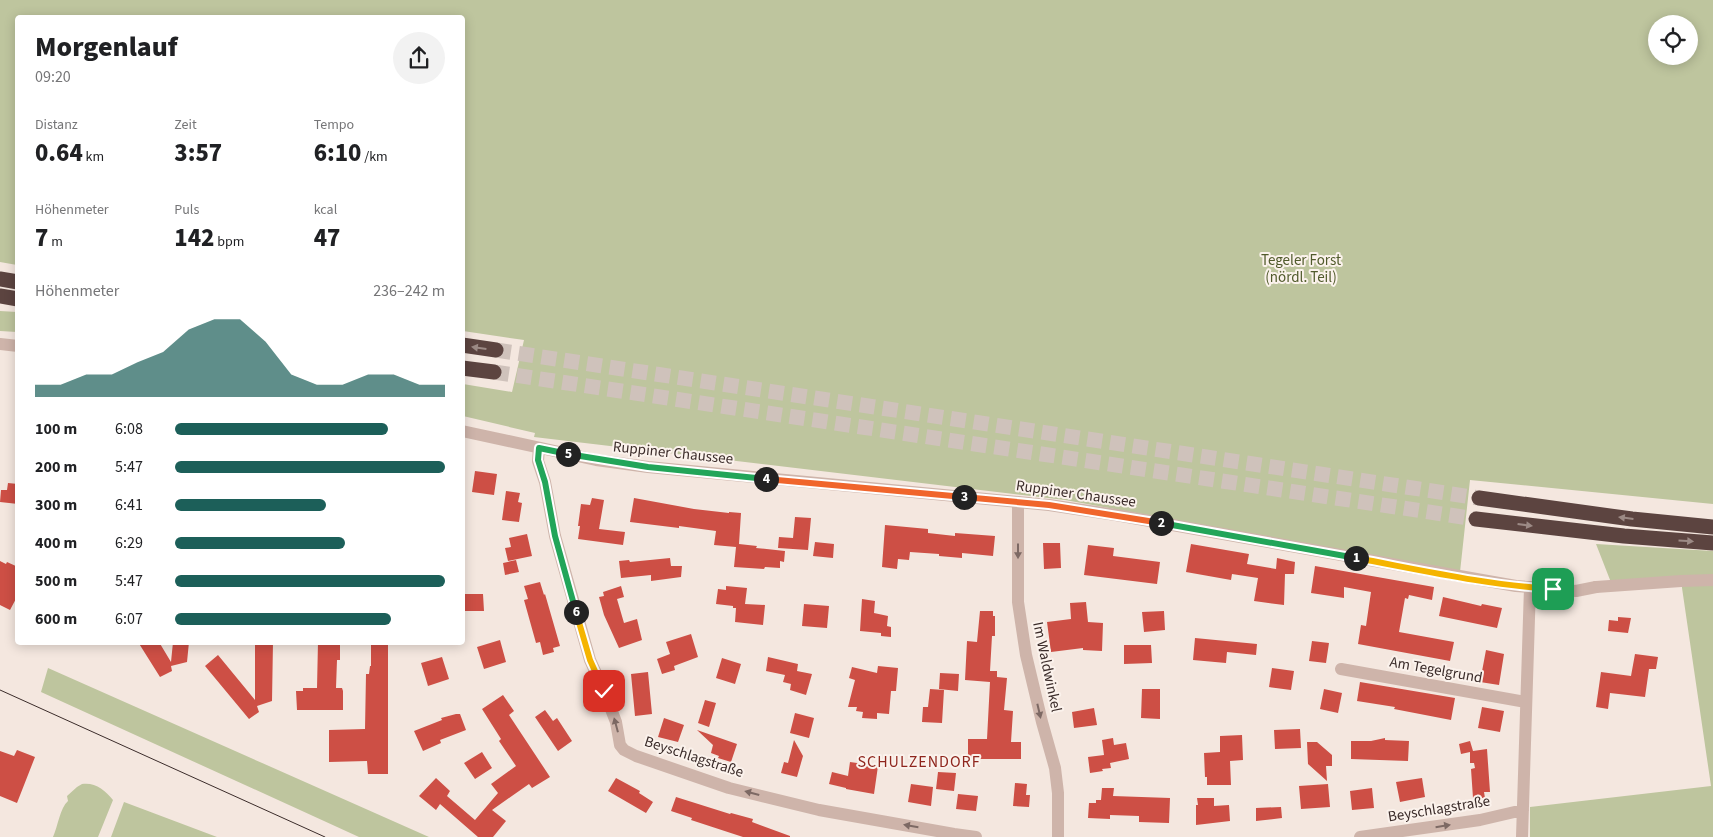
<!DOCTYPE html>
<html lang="de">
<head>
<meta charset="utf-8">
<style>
  body { margin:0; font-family:"Source Sans 3",sans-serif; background:#f2f2f2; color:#202124; height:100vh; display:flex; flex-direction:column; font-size:19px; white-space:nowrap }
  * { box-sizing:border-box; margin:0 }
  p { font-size:16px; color:#757577 }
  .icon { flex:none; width:28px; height:28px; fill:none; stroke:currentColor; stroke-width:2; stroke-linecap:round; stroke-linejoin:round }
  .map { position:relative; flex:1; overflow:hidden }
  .sheet { position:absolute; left:15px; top:15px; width:450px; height:630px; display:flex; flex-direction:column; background:#fff; border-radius:5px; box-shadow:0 2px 12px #0003 }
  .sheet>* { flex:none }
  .fabs { position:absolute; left:1648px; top:15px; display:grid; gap:10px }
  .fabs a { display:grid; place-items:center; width:50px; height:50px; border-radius:50%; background:#fff; box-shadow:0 2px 12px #0003; font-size:25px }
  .pin { position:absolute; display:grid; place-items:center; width:42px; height:42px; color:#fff; margin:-21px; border-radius:10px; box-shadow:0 2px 8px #0006 }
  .km { position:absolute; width:25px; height:25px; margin:-12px; border-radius:50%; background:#222; color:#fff; font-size:14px; line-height:25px; text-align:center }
  .round { display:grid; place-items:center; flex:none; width:52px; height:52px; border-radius:26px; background:#f2f2f2 }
  .overview { display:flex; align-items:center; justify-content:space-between; height:85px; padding:0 20px }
  h1 { font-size:28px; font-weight:800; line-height:38px }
  .stats { display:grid; grid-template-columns:repeat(3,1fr); gap:8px; height:85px; padding:5px 20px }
  .stats div { display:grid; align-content:center }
  .stats b { font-size:25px; font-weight:800 }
  .stats small { font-size:14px; font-weight:400 }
  .stats p { font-size:14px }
  .chart { height:140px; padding:10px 20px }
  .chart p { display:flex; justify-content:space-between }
  .chart svg { width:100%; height:90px; margin-top:5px; fill:#1c5f59; opacity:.7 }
  ul { padding:0 20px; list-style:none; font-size:16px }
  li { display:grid; grid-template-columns:80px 60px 1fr; align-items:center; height:38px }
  li i { height:12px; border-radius:6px; background:#1c5f59 }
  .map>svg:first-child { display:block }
  .green { fill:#bec59e; fill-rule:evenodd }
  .building { fill:#cd4f45 }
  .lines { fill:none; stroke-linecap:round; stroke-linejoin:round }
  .motorway-tunnel { stroke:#cfc2bb; stroke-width:15; stroke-dasharray:15 8; stroke-linecap:butt }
  .minor { stroke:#ceb4aa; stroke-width:12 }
  .tertiary { stroke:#ceb4aa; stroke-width:12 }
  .motorway { stroke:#5c4440; stroke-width:15 }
  .tram { stroke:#3b2c2a; stroke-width:1 }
  .oneway { fill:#9c8a85 }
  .oneway2 { fill:#7d6964 }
  .split-1-casing { stroke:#fff; stroke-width:10 }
  .split-2-casing { stroke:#fff; stroke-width:10 }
  .split-3-casing { stroke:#fff; stroke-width:10 }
  .split-4-casing { stroke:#fff; stroke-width:10 }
  .split-5-casing { stroke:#fff; stroke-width:10 }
  .split-6-casing { stroke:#fff; stroke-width:10 }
  .split-7-casing { stroke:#fff; stroke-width:10 }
  .split-1 { stroke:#f5b400; stroke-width:6 }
  .split-2 { stroke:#22a559; stroke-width:6 }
  .split-3 { stroke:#f0652b; stroke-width:6 }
  .split-4 { stroke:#f0652b; stroke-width:6 }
  .split-5 { stroke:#22a559; stroke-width:6 }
  .split-6 { stroke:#22a559; stroke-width:6 }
  .split-7 { stroke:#f5b400; stroke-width:6 }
  .labels { text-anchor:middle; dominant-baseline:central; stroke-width:4; stroke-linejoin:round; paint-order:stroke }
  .park-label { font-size:15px; fill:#515b2c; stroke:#fbf2ec }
  .street-label { font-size:15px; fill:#3b2c2a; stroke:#fbf2ec }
  .neighbourhood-label { font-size:16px; letter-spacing:1px; fill:#8f261d; stroke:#fbf2ec }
</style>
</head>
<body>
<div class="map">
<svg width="1713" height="837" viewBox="0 0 1713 837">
  <rect width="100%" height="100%" fill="#f4e7df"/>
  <path class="green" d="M0,0H1713V504L1470,480L1460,572L1065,500L534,437L535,433L463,416V384L512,392L524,340L463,331L462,18H18L17,265L0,262ZM1656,24H1689V56H1656Z
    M0,311L17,312V332L0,331Z
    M1596,544L1713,551V837H1530V807L1711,786L1681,581L1612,585Z
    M48,668L429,837H359L41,692Z
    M82,784C95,782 105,790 113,800L98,837H53C58,826 60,808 68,801L67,796L77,787Z
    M124,802L217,837H111Z"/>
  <path class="building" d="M475,471L497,474L494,495L472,492Z
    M8,483L18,484V504L0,502L1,490H7Z
    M506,491L520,493L518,502L522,503L519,522L502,520Z
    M592,498L604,500L599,529L625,532L623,545L578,539L580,526H578L581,504L590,505Z
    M634,498L694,509L729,513V512L741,513L739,544L757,546L756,548L785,551L784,562L780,561V568L765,567L764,569L734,567L736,547L714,545L716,531L679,526V528L630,522Z
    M795,517L811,518L808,550L778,548L779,537L793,538Z
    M885,525L928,529V533L955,536V533L995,536L993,556L962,553V558L939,556V554L910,552L909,560L898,559L897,569L882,567Z
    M527,534L532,556L508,561L505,548L511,547L509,538Z
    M815,542L834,544L833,558L813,556Z
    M1043,543H1060L1061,568L1044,569Z
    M1191,544L1249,554L1247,564L1276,569L1277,558L1295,562L1294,574H1285L1284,605L1254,601L1258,578L1232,574L1231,580L1186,572Z
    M1088,545L1114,548L1113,556L1160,562L1157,584L1084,575Z
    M670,558L671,566H682L681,577L651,581V575L621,578L619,561L629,560L630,562Z
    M516,560L519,572L505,575L503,563Z
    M0,561L6,564L7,562L18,567V595L10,610L0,605Z
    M1315,566L1434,587L1432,600L1409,595L1408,599L1405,598L1399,632L1454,642L1450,661L1358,644L1361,625L1366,626L1371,592L1344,587V598L1311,593Z
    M540,582L544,595L545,594L560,646L553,648L554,652L543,655L540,642L536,643L524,600L528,599L524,586Z
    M621,586L624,597L617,599L624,623L637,619L642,640L619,648L604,615L599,597L604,596L603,592Z
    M726,586L747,588L745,604L765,605L763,625L735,622L736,608H733V606L716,604L718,589L726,590Z
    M462,594H483L484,611H462Z
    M1443,597L1481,606L1482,604L1502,608L1497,628L1439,616Z
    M862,599L875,601L874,613L888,616L887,626L891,627V637L881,636V633L860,631Z
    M1086,602L1088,622L1103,623L1102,651L1083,650V648L1051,652L1047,622L1071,619L1070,603Z
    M804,604L829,606L827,628L802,626Z
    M980,611H993V616H995V636H992L990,671H997V677L1007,678L1004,710L1013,711L1011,742H1021V759H968V739H987L990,682L965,680L967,641L977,642Z
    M1164,611L1165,630L1144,632L1142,612Z
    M1618,617L1631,618L1628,633L1608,631L1609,620L1618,621Z
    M691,634L698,657L674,666L675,670L662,674L657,659L670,654L666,642Z
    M1195,638L1257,644L1256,655L1227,652L1226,663L1193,660Z
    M500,640L506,662L484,669L477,647Z
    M1312,641L1329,643L1326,663L1309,661Z
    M138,642H159L171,662L173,642H189L187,662L171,666L172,671L160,677Z
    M255,642H273L272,701L257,706L259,712L249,719L205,666L218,655L255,700Z
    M318,642L340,643V660H337L336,688H342L343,691V710H297L296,691H303V688H317Z
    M371,642H388V774H368L367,761L329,762V730L365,729L366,674H369L370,666H371Z
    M1124,645H1151L1152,663L1124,664Z
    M1486,650L1504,654L1499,685L1480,682Z
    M1635,654L1658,657L1656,669H1649L1645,697L1610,693L1608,709L1596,707L1601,672L1631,676Z
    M442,657L449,679L428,686L421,663Z
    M768,657L798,664L797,671L812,674L806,695L790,690L791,684L783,682L785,675L766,671Z
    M722,658L741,664L735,684L716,678Z
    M878,666L898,668L896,691H891L889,714L877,713V719L862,718L863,712L856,711L857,707H848L855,680L849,678L852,667L877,673Z
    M1272,668L1294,671L1291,690L1269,687Z
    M648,672L652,714L635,716L631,674Z
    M940,673L959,674L958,691L939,689Z
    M1360,682L1455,698L1451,720L1394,709L1395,707L1357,701Z
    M930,689L944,690L942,723L922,722L923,707H928Z
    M1142,689H1160V719L1141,718Z
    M1324,689L1342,693L1338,713L1320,709Z
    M503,695L514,711L509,715L550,777L532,788L529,784L492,810L506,821L493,837H478L440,804L436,810L419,796L436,778L450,791L447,796L475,820L498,793L491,784L516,766L499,741L501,739L482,709Z
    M705,700L716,703L709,727L698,723Z
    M1482,707L1504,711L1500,732L1478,728Z
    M1094,708L1097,725L1074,728L1072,712Z
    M545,710L553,721L557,718L572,741L558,751L535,717Z
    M795,713L814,718L809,738L790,733Z
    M456,714H460L466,730L440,740L441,743L423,751L414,731L442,720L441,718Z
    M664,718L684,725L678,742L658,737Z
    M1300,729L1301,748L1275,749L1274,730Z
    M697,730L737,744L731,762L718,758L719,756L711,753L713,745Z
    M1242,735L1243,760L1230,761L1231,785H1207V777H1205L1204,753L1220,752V736Z
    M1113,738L1114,745L1126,743L1129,759L1110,763L1111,768L1102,769L1103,771L1090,773L1088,757L1104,755L1102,740Z
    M1385,738V740L1409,741L1408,761L1351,759V741H1371Z
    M794,740L803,756L797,777L781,773L784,762L788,763Z
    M1470,741L1473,751L1487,749L1490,792H1484L1485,798H1473L1471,769L1475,768L1474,763H1470V752L1461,754L1459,744Z
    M1307,742H1317L1332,755V766H1326L1327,781L1308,764Z
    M17,750L35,757L17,803L0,796V751L14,756Z
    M482,752L492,768L475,779L464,763Z
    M850,762L878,766L874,794L846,789V788L829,784L832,772L848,776Z
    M938,772L956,773L954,791L936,789Z
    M616,778L640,791L639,793L653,802L646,813L608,791Z
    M1422,778L1425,797L1400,802L1396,782Z
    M1015,783L1027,784L1026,795H1030L1029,807L1013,806Z
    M911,784L933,787L931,806L908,802Z
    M1328,784L1330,807L1301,809L1299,786Z
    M1102,788H1114L1113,796L1170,798L1169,823L1139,822V816L1110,815V819L1088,818L1089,803H1096V800H1101Z
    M1372,788L1374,808L1352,810L1350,791Z
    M958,794L978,796L976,811L956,809Z
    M676,797L730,814L731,813L753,819L752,822L790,836V837H743L691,820L692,818L671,811Z
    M1197,798H1214V806L1229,805L1230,821L1196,825V805H1198Z
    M1281,807L1282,818L1256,821V808Z"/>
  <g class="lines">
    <path class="motorway-tunnel" d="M496,350L1479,498
      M494,372L1476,519"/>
    <path class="minor" d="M539,448L538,461L545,482L555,536L590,660L604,691L616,722L620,745L624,750L636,756L729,788L819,810L954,834L976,837
      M1018,502V602L1026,655L1042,722L1055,768L1058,793V837
      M1596,587L1681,581L1713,580
      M1341,669L1526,702
      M1360,837L1480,820L1523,810
      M1522,837L1530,587"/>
    <path class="tertiary" d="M0,344L18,346
      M462,431L596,460L648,467L1049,505L1116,515L1516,586L1576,591L1596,587"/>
    <path class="motorway" d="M0,279L18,282
      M0,296L18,299
      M462,345L496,350
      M462,368L494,372
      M1479,498L1632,519L1713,527
      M1476,519L1624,536L1713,543"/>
    <path class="tram" d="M0,690L325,837"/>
  </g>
  <defs><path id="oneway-solid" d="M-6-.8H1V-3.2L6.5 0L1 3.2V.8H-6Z" transform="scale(1.25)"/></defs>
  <g class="oneway">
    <use href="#oneway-solid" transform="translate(479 348) rotate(-172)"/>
    <use href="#oneway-solid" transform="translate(1626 518) rotate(-173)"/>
    <use href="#oneway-solid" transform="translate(1525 525) rotate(7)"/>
    <use href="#oneway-solid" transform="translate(1686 541) rotate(4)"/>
  </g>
  <g class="oneway2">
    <use href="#oneway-solid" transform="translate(1018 551) rotate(90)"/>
    <use href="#oneway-solid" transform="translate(1039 711) rotate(77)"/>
    <use href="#oneway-solid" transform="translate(616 725) rotate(-105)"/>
    <use href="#oneway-solid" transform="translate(752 793) rotate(-165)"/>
    <use href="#oneway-solid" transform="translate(911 826) rotate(-170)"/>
    <use href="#oneway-solid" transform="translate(1443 826) rotate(-9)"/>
  </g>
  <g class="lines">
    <defs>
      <path id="split-1" d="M1356,558C1421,570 1487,585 1553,589"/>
      <path id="split-2" d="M1161,523L1356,558"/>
      <path id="split-3" d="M964,497L1049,505L1161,523"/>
      <path id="split-4" d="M766,479L964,497"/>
      <path id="split-5" d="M568,454L648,467L766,479"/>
      <path id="split-6" d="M568,454L539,448L538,460L545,482L555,536L576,612"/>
      <path id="split-7" d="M576,612L590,660L604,691"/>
    </defs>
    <use href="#split-1" class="split-1-casing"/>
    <use href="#split-2" class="split-2-casing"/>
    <use href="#split-3" class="split-3-casing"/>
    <use href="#split-4" class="split-4-casing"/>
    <use href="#split-5" class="split-5-casing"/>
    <use href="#split-6" class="split-6-casing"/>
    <use href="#split-7" class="split-7-casing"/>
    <use href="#split-1" class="split-1"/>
    <use href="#split-2" class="split-2"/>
    <use href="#split-3" class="split-3"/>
    <use href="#split-4" class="split-4"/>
    <use href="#split-5" class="split-5"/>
    <use href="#split-6" class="split-6"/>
    <use href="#split-7" class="split-7"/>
  </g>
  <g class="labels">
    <g class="park-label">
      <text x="1301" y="260">Tegeler Forst<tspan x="1301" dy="17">(nördl. Teil)</tspan></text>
    </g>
    <g class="street-label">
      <text transform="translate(673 453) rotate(6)">Ruppiner Chaussee</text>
      <text transform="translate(1076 494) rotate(8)">Ruppiner Chaussee</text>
      <text transform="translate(1047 667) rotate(78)">Im Waldwinkel</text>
      <text transform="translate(1436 670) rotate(10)">Am Tegelgrund</text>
      <text transform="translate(694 757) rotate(18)">Beyschlagstraße</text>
      <text transform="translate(1439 809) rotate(-9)">Beyschlagstraße</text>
    </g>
    <g class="neighbourhood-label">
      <text x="919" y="762">SCHULZENDORF</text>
    </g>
  </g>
</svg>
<div class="fabs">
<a><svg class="icon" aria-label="locate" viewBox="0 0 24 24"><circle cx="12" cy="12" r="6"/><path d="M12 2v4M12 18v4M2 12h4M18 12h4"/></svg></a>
</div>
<div class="pin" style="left:1553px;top:589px;background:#1e9e55"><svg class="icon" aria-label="arrive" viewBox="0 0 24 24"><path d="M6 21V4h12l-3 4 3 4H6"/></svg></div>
<div class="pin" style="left:604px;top:691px;background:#d93025"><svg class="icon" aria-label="check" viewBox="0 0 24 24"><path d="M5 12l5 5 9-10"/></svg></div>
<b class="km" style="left:1356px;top:558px">1</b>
<b class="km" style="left:1161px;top:523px">2</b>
<b class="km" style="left:964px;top:497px">3</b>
<b class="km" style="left:766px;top:479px">4</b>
<b class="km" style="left:568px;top:454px">5</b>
<b class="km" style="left:576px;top:612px">6</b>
<section class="sheet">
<div class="overview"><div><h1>Morgenlauf</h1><p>09:20</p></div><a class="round"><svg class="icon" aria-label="share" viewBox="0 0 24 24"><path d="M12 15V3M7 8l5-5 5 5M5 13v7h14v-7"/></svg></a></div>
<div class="stats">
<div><p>Distanz</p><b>0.64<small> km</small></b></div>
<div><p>Zeit</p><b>3:57</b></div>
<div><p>Tempo</p><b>6:10<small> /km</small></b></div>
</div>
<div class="stats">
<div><p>Höhenmeter</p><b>7<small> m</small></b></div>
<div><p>Puls</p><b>142<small> bpm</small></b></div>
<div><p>kcal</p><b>47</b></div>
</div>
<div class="chart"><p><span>Höhenmeter</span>236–242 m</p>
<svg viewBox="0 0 160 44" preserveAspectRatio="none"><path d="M0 44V38L10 38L20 33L30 33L40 27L50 22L60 11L70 6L80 6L90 17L100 33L110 38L120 38L130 33L140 33L150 38L160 38V44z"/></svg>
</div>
<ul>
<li><b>100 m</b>6:08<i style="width:79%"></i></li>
<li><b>200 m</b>5:47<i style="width:100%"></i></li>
<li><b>300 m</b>6:41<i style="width:56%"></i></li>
<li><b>400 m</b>6:29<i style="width:63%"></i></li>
<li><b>500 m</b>5:47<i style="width:100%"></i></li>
<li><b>600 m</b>6:07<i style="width:80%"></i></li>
</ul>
</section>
</div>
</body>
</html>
